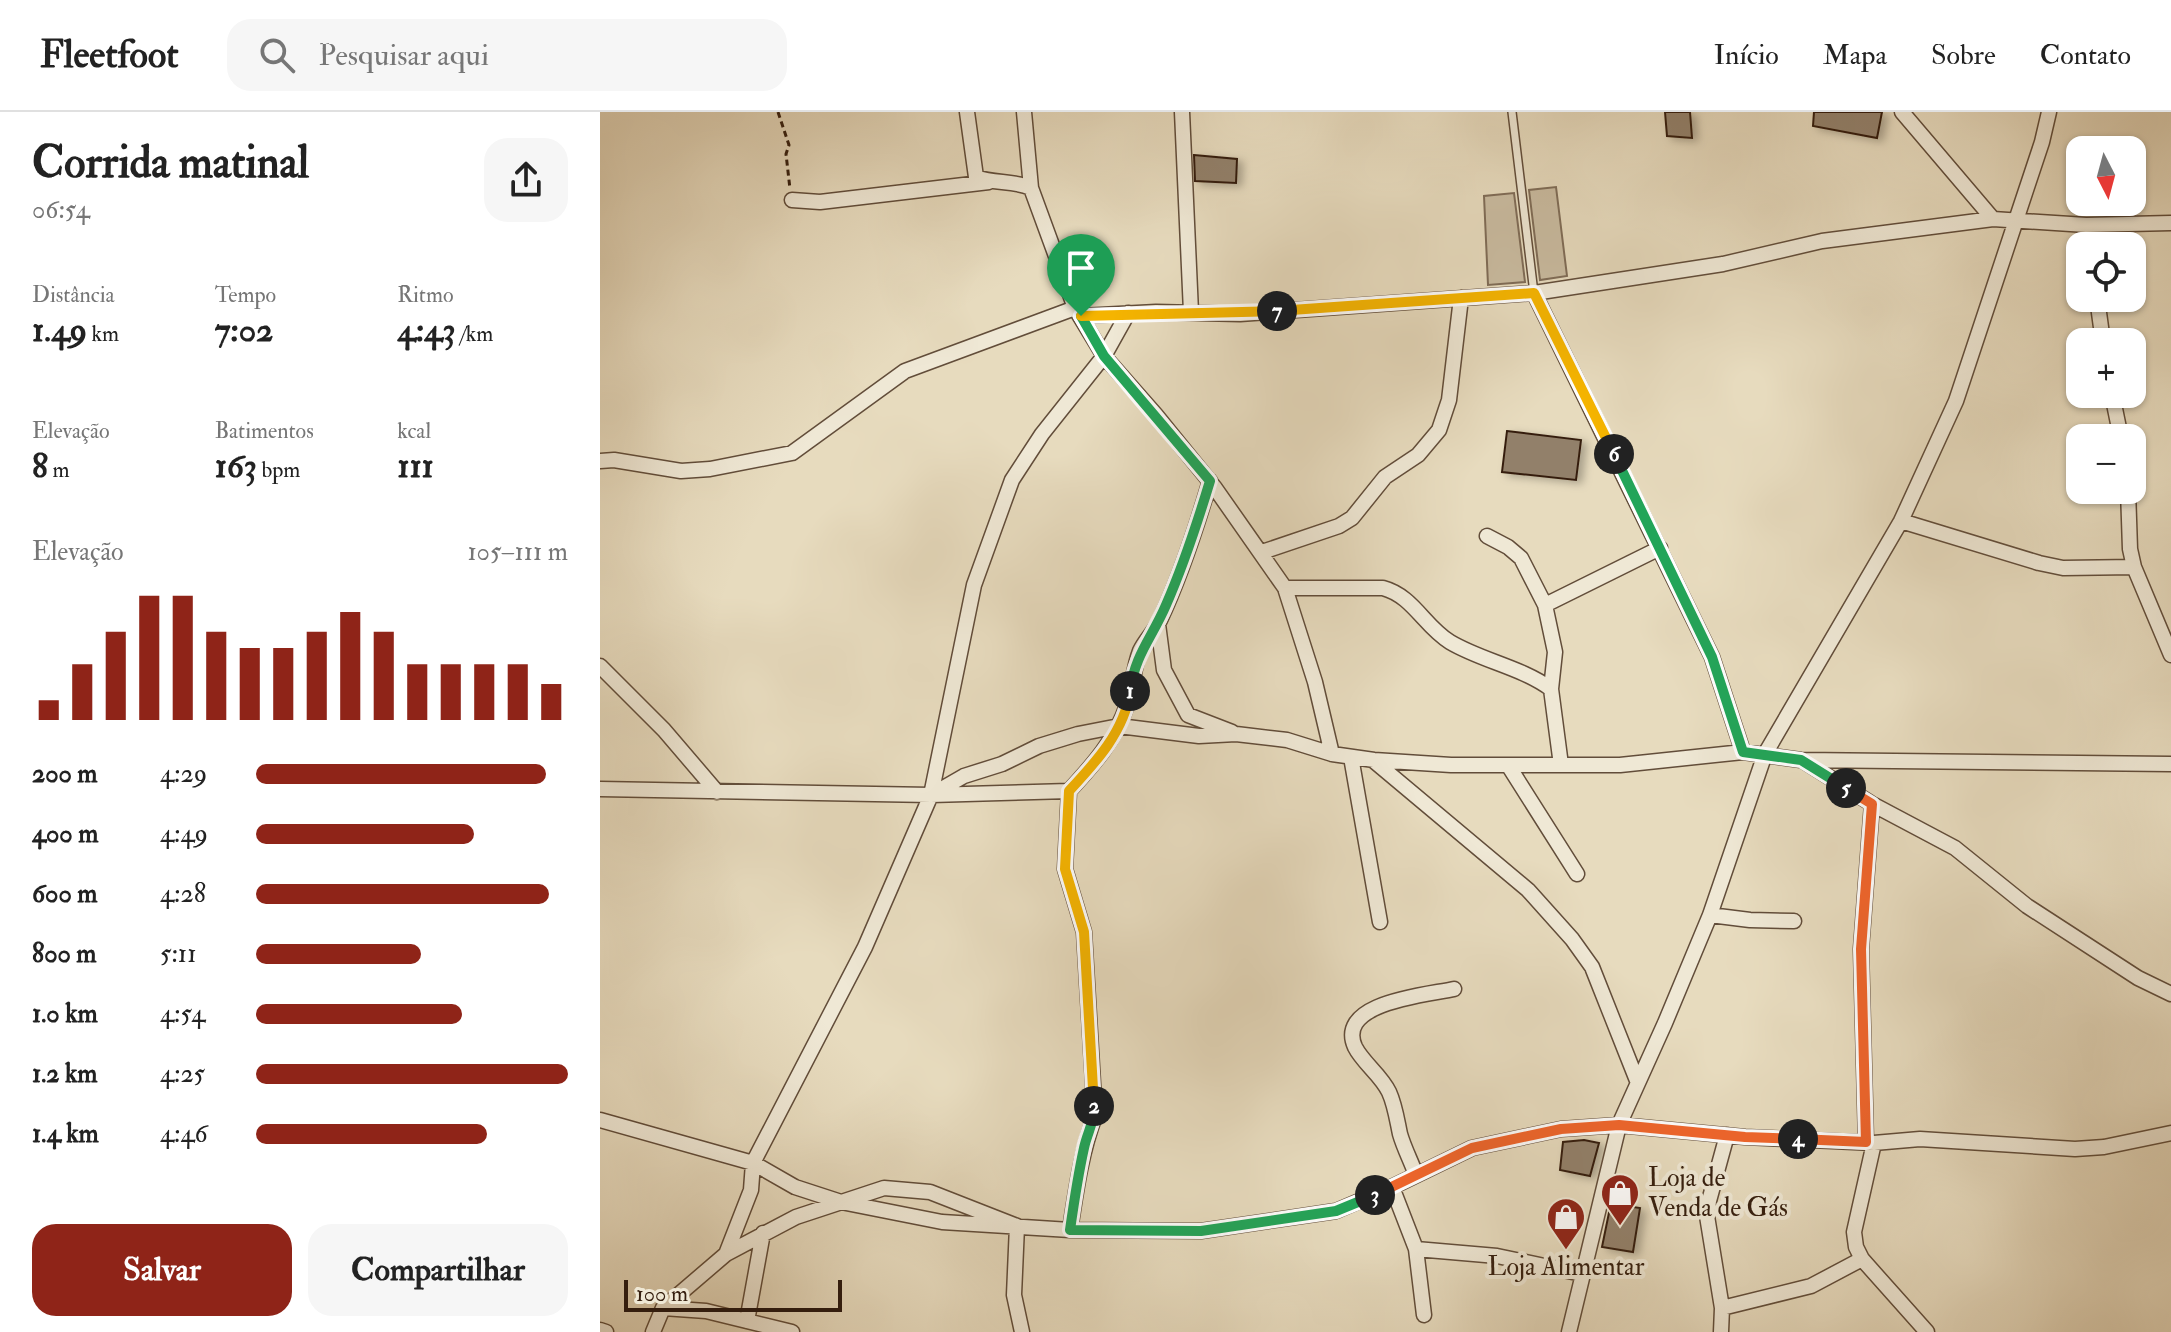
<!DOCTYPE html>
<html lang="pt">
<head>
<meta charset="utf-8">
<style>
  body { margin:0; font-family:"IM FELL Double Pica",serif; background:#f6f6f6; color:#222; height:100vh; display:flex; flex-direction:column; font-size:30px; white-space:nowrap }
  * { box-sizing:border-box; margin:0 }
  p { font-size:26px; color:#767676 }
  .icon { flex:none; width:44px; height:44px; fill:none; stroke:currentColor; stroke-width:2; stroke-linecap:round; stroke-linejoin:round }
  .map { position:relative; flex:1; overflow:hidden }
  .side { display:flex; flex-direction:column; background:#fff; width:600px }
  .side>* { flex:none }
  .needle { width:52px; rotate:174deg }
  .fabs { position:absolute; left:1466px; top:24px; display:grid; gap:16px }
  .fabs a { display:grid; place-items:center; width:80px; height:80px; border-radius:16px; background:#fff; box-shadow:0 2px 6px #0004; font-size:40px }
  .scale { position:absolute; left:24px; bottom:20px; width:218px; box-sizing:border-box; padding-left:8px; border:4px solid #351e0e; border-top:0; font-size:22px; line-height:28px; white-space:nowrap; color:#351e0e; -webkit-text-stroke:6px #efe8d5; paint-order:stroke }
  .pin { position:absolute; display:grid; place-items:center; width:68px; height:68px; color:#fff; margin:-82px -34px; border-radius:50% 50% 50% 0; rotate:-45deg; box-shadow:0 0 8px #0007 }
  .pin .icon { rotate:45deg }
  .km { position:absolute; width:40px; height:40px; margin:-20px; border-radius:50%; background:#222; color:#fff; font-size:22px; line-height:40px; text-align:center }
  .round { display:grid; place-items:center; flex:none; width:84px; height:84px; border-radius:24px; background:#f6f6f6 }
  .overview { display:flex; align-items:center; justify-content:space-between; height:136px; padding:0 32px }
  h1 { font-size:44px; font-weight:800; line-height:60px }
  .figures { display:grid; grid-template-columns:repeat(3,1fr); gap:12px; height:136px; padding:8px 32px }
  .figures div { display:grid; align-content:center }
  .figures b { font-size:34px; font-weight:800 }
  .figures small { font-size:22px; font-weight:400 }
  .figures p { font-size:22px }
  .chart { height:224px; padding:16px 32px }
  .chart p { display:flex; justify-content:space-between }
  .chart svg { width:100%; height:144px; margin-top:8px; stroke:#8f2418; stroke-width:6 }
  .button { display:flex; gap:16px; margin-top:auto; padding:16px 32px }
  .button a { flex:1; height:92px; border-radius:24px; background:#8f2418; color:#fff; font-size:32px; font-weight:800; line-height:92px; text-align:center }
  .button a+a { background:#f6f6f6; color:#222 }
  ul { padding:0 32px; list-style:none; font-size:26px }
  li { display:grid; grid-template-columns:128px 96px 1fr; align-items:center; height:60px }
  li i { height:20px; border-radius:10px; background:#8f2418 }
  header { display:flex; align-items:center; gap:48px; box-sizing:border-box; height:112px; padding:0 40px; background:#fff; border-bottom:2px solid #e0e0e0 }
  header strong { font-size:38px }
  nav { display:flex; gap:44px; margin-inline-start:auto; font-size:28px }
  .search { width:560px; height:72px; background:#f6f6f6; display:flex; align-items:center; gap:20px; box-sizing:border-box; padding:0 28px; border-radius:24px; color:#767676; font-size:30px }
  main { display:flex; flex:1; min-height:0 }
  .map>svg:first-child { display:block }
  .green { fill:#c9bba0; stroke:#7f6c57; stroke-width:2 }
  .building { fill:#92806a; stroke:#351e0e; stroke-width:2; filter:url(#shadow) }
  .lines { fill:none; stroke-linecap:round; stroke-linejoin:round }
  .service-casing { stroke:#624d3a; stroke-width:10 }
  .minor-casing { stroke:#624d3a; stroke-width:17 }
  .path { stroke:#351e0e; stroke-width:3; stroke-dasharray:6 4; stroke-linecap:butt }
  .service { stroke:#efe8d5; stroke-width:7 }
  .minor { stroke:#efe8d5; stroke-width:14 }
  .split-1-casing { stroke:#fff; stroke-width:16 }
  .split-2-casing { stroke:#fff; stroke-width:16 }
  .split-3-casing { stroke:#fff; stroke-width:16 }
  .split-4-casing { stroke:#fff; stroke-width:16 }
  .split-5-casing { stroke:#fff; stroke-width:16 }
  .split-6-casing { stroke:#fff; stroke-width:16 }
  .split-7-casing { stroke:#fff; stroke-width:16 }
  .split-8-casing { stroke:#fff; stroke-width:16 }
  .split-1 { stroke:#22a559; stroke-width:10 }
  .split-2 { stroke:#f5b400; stroke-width:10 }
  .split-3 { stroke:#22a559; stroke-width:10 }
  .split-4 { stroke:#f0652b; stroke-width:10 }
  .split-5 { stroke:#f0652b; stroke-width:10 }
  .split-6 { stroke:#22a559; stroke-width:10 }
  .split-7 { stroke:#f5b400; stroke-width:10 }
  .split-8 { stroke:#f5b400; stroke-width:10 }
  .labels { text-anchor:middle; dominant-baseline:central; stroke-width:8; stroke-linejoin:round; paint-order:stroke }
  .poi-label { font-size:26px; fill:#351e0e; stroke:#efe8d5; text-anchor:start }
</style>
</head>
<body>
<header>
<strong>Fleetfoot</strong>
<div class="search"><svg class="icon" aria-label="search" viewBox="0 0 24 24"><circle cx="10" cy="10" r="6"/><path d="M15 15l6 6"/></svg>Pesquisar aqui</div>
<nav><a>Início</a><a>Mapa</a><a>Sobre</a><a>Contato</a></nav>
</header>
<main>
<section class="side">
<div class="overview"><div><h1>Corrida matinal</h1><p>06:54</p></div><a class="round"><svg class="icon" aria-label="share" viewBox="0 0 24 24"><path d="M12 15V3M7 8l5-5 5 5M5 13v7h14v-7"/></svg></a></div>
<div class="figures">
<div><p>Distância</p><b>1.49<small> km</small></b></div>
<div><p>Tempo</p><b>7:02</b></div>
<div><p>Ritmo</p><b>4:43<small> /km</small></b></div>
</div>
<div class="figures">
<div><p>Elevação</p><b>8<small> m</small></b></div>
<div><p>Batimentos</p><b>163<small> bpm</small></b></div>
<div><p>kcal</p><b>111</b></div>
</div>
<div class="chart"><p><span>Elevação</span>105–111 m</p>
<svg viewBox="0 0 160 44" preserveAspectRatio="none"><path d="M5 44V38M15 44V27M25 44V17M35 44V6M45 44V6M55 44V17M65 44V22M75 44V22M85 44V17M95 44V11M105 44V17M115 44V27M125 44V27M135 44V27M145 44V27M155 44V33"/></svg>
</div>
<ul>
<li><b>200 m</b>4:29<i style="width:93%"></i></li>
<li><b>400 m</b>4:49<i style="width:70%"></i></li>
<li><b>600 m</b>4:28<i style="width:94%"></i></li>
<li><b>800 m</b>5:11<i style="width:53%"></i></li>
<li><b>1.0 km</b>4:54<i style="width:66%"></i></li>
<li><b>1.2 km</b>4:25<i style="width:100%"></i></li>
<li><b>1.4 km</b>4:46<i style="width:74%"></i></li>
</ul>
<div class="button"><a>Salvar</a><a>Compartilhar</a></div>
</section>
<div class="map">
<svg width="1571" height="1220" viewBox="0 0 1571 1220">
  <defs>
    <filter id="shadow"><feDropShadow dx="5.5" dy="3" stdDeviation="4" flood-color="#0004"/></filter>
  </defs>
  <rect width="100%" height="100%" fill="#e7dbbe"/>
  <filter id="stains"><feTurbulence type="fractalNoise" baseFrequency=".0025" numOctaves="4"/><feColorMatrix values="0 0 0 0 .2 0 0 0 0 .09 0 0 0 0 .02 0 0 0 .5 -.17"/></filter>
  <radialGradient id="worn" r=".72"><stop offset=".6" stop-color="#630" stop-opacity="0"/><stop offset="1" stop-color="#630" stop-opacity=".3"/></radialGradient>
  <path class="green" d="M956,75L967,164L940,168L929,78Z
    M914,81L925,170L888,173L884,84Z"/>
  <path class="building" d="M1065,0H1090L1092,26L1067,24Z
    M1214,0H1282L1277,26L1213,14Z
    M594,43L637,47L636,71L595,69Z
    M907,319L981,328L976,368L902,360Z
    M984,1028L999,1031L990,1064L960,1058L963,1030Z
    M1014,1076L1023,1077L1020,1093L1040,1096L1033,1140L1002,1135Z"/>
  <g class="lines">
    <defs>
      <path id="service" d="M912,0L934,181"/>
      <path id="minor" d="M367,0L376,65C394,72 413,68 431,76
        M424,0L431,76L475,196L504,244L556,303L615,376L685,476L715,570L732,642
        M582,0L591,200
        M1302,0L1393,107
        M192,88L220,90L389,70
        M1486,113L1489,134
        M934,181L1112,545L1143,640
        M1497,186L1503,230
        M481,204L556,200L640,202L934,181L1123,152L1222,129L1393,107L1486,113L1571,111
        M1512,282L1521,326
        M0,349L14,348L81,359L110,357L192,341L305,259L475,196
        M1528,378L1530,437L1534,455L1571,543
        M1301,409L1439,451L1463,456L1534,455
        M887,424L908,435L921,446L945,493L955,540L951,577
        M662,440L739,414L752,406L785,365L818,343L839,318L849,288L861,186
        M685,476H783C813,484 824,514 850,530C882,549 921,555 951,577L961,653
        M945,493L1060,436
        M558,512L564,558L588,603L632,620
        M0,554L64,618L117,680
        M751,645L780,810
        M1202,648L1272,692L1355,736L1427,794L1538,866L1571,882
        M774,649L928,778L972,827L992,855L1038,971
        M908,653L977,762
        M0,677L331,683L469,679
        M331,683L364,664L402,652L439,634L478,622L519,614L599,624L636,622L687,628L732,642L774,648L851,653H1020L1143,640L1201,648L1571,652
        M1110,803L1150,808L1194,809
        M0,1008L153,1051L195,1075L241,1090L342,1110L470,1118L601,1119L736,1099L792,1075L872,1036L961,1017L1019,1013L1145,1025L1274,1031L1320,1027L1475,1037L1504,1035L1571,1021
        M1266,1030L1261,837L1272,692
        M1274,1031L1254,1120L1256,1135L1262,1147L1327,1220
        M816,1063C811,1049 804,1036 800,1022C797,1008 795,993 789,980C781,963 763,951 755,935C735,890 828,883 854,877
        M792,1075L816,1137L824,1203
        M470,1118C476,1079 481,1041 495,1004L484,820L465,757L469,679C493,653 516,627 527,593C533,575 533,557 540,539C545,528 555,519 560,508C581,463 596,417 610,369
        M816,1137L897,1144L982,1162
        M126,1142L151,1078L153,1051L265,835L331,683L374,473L412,368L442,322L504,244L528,201
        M63,1196L106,1199L192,1220
        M1122,1196L1211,1174L1262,1147
        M147,1209L163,1121
        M0,1218L6,1220
        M53,1220L63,1196L126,1142L196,1105L284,1076L330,1080L417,1114L414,1183L422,1220
        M969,1220L1019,1013L1065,911L1110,803L1165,642L1301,409L1356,289L1442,30L1449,0
        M1121,1220L1122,1196L1107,1104L1109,1089L1127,1023"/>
    </defs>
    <use href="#service" class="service-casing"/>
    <use href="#minor" class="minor-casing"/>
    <path class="path" d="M178,0L189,33L186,42L190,77"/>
    <use href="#service" class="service"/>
    <use href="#minor" class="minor"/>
  </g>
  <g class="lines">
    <defs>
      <path id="split-1" d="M481,204L504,244L610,369C597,412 584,452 566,493C552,526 535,542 530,579"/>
      <path id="split-2" d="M494,994L484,820L465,757L469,679C495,651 525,619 530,579"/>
      <path id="split-3" d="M494,994C495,1009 487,1021 484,1036C478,1063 474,1090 470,1118L601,1119L736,1099L775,1083"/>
      <path id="split-4" d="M775,1083L872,1036L961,1017L1019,1013L1145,1025L1198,1027"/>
      <path id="split-5" d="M1198,1027L1266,1030L1261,837L1272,692L1246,676"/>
      <path id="split-6" d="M1014,342L1112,545L1143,640L1201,648L1246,676"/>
      <path id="split-7" d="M677,199L934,181L1014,342"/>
      <path id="split-8" d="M481,204L677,199"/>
    </defs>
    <use href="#split-1" class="split-1-casing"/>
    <use href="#split-2" class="split-2-casing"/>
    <use href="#split-3" class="split-3-casing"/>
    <use href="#split-4" class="split-4-casing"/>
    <use href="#split-5" class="split-5-casing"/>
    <use href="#split-6" class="split-6-casing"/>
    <use href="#split-7" class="split-7-casing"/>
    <use href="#split-8" class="split-8-casing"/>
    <use href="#split-1" class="split-1"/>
    <use href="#split-2" class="split-2"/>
    <use href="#split-3" class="split-3"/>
    <use href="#split-4" class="split-4"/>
    <use href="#split-5" class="split-5"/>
    <use href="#split-6" class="split-6"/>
    <use href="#split-7" class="split-7"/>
    <use href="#split-8" class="split-8"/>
  </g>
  <defs>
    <symbol id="shop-pin" viewBox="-11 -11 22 30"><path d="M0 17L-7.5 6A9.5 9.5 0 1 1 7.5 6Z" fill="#8f2418" stroke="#efe8d5"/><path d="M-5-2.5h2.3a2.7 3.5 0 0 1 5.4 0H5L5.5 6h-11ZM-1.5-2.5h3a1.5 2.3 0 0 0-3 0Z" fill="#fff"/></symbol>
  </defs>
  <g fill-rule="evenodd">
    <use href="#shop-pin" x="998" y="1059" width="44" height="60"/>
    <use href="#shop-pin" x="944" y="1083" width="44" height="60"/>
  </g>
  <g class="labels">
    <g class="poi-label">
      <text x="1048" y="1066">Loja de<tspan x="1048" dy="30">Venda de Gás</tspan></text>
      <text x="966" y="1155" text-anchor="middle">Loja Alimentar</text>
    </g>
  </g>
  <rect width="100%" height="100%" filter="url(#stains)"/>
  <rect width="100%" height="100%" fill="url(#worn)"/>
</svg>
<div class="fabs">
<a><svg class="needle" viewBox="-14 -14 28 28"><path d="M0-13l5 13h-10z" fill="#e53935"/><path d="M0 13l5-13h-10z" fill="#767676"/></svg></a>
<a><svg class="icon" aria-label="locate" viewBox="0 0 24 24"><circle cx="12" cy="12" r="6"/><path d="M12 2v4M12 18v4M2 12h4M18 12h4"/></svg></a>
<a>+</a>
<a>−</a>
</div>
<div class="scale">100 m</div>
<div class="pin" style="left:481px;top:204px;background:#1e9e55"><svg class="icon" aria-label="arrive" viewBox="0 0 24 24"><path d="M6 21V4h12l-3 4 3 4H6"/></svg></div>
<b class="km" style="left:530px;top:579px">1</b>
<b class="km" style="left:494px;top:994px">2</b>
<b class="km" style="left:775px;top:1083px">3</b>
<b class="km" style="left:1198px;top:1027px">4</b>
<b class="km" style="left:1246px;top:676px">5</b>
<b class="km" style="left:1014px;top:342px">6</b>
<b class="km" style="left:677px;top:199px">7</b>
</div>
</main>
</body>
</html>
